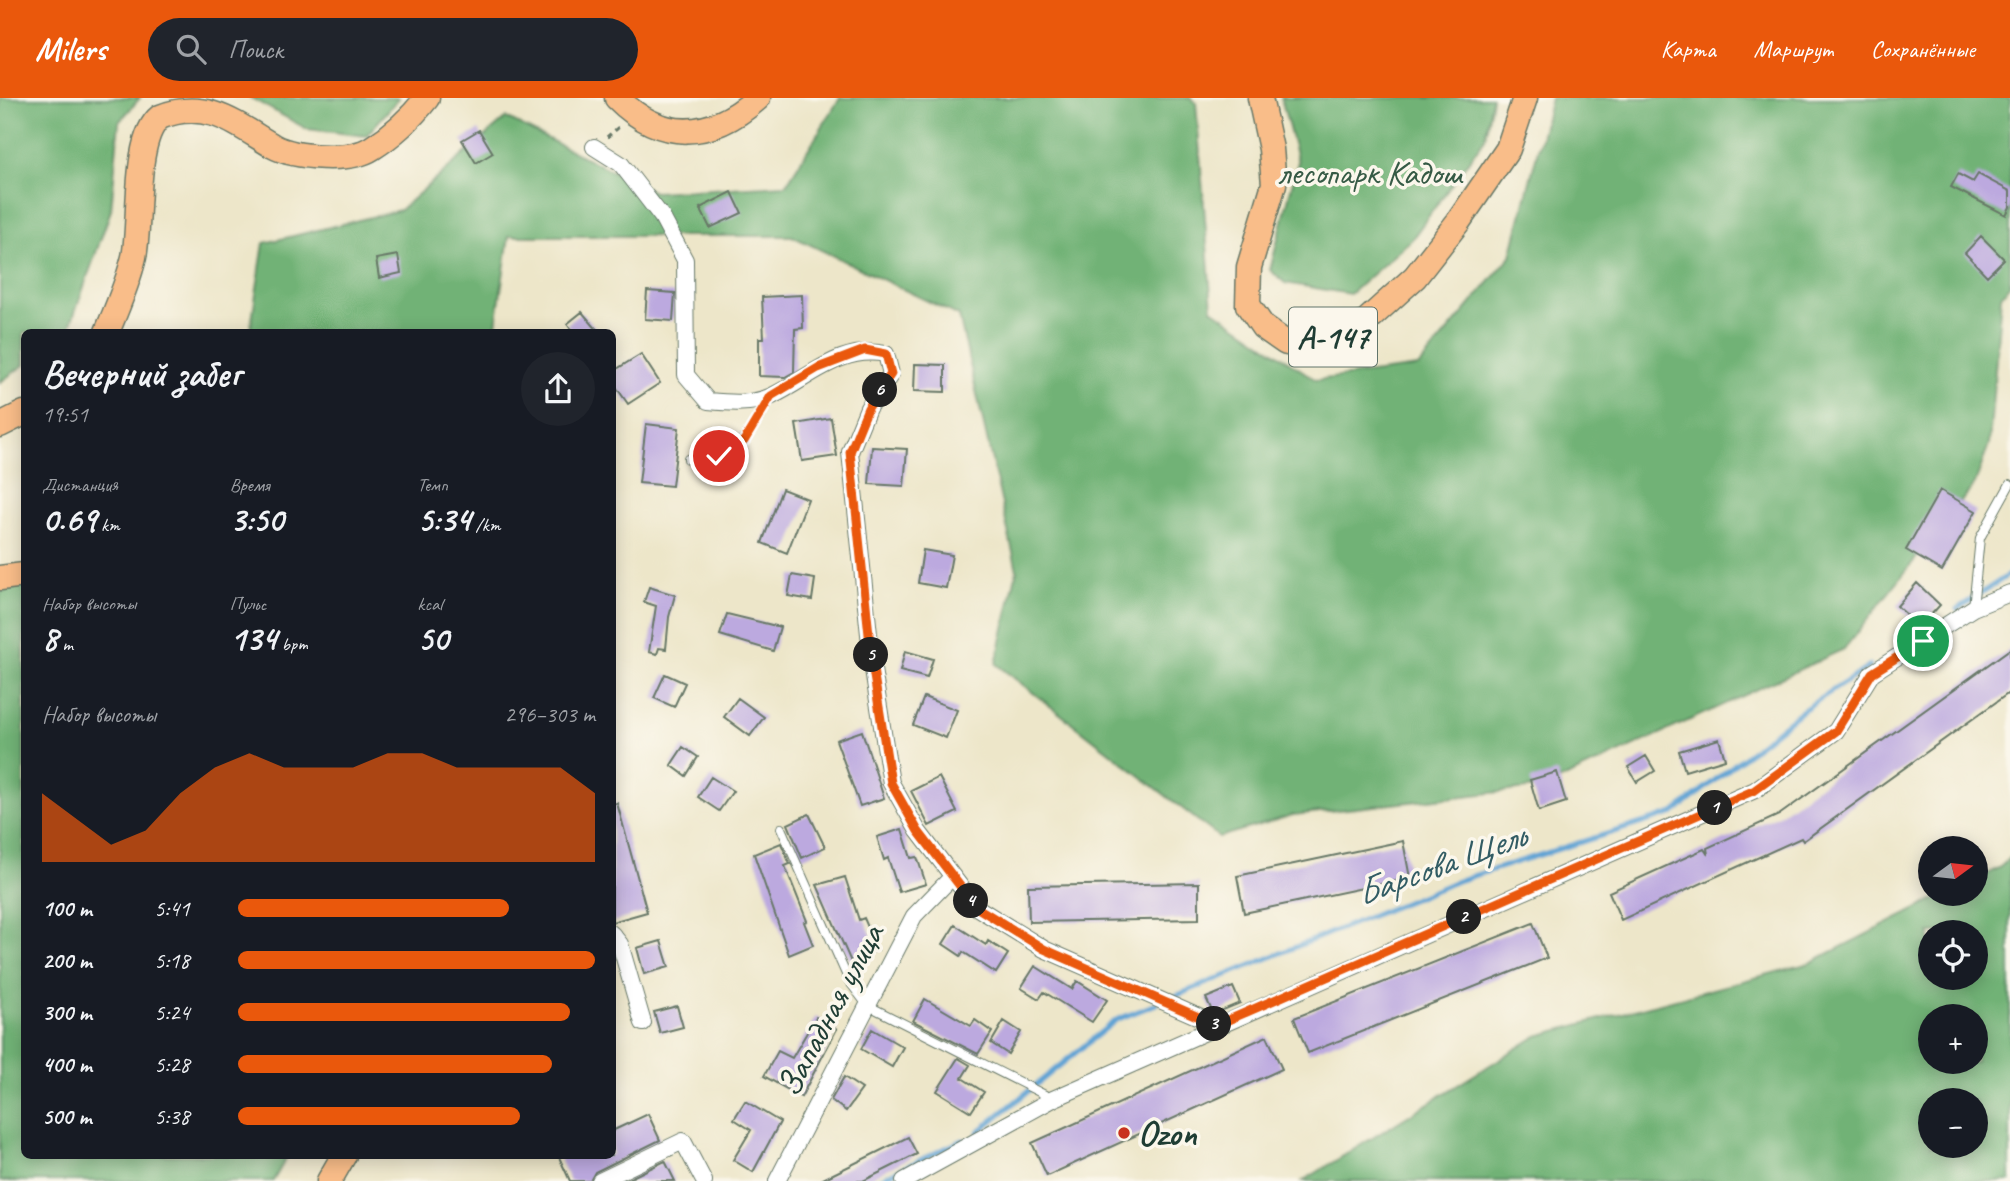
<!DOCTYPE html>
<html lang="ru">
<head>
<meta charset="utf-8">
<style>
  body { margin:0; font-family:Caveat,sans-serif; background:#20242c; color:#f1f3f6; height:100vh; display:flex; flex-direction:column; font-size:26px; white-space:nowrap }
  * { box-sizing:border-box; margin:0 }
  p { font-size:23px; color:#9ea1a6 }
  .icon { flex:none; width:38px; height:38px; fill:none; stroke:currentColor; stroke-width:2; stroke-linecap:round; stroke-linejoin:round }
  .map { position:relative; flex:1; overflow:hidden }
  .panel { position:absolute; left:21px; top:231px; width:595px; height:830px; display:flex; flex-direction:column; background:#171b24; border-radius:10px; box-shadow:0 4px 18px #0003 }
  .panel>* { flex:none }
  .needle { width:46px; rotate:75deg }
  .fabs { position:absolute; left:1918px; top:738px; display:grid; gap:14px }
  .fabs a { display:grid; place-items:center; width:70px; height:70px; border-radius:50%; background:#171b24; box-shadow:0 4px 18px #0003; font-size:35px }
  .pin { position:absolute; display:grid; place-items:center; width:60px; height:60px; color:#fff; margin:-30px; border:4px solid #fff; border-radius:50%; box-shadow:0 2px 7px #0007 }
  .km { position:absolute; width:35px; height:35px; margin:-18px; border-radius:50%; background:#222; color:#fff; font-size:19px; line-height:35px; text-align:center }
  .round { display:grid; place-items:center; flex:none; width:74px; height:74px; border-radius:37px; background:#20242c }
  .summary { display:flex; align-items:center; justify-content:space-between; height:119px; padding:0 21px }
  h1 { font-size:38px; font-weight:800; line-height:52px }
  .stats { display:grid; grid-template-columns:repeat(3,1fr); gap:10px; height:119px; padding:7px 21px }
  .stats div { display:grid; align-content:center }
  .stats b { font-size:35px; font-weight:800 }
  .stats small { font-size:19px; font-weight:400 }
  .stats p { font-size:19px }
  .chart { height:196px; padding:14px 21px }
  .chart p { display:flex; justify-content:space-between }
  .chart svg { width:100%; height:126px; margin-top:7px; fill:#ea580c; opacity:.7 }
  ul { padding:0 21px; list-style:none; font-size:23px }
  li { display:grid; grid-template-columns:112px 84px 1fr; align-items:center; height:52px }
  li i { height:18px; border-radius:9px; background:#ea580c }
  header { display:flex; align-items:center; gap:42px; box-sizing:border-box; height:98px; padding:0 35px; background:#ea580c; color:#fff }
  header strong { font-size:33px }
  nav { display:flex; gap:38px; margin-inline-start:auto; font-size:24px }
  .search { width:490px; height:63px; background:#20242c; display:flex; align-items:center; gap:18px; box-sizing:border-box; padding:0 24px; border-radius:38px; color:#9ea1a6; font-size:26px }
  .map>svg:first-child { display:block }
  .forest { fill:#71b276; stroke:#487855; stroke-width:2; fill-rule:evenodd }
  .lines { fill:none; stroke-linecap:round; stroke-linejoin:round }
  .stream { stroke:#5ea3d4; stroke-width:5 }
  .building { fill:#bca9df }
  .service-casing { stroke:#677868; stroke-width:10 }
  .minor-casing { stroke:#677868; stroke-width:18 }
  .trunk-casing { stroke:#677868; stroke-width:27 }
  .path { stroke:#677868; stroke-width:3.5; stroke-dasharray:5 5; stroke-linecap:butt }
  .service { stroke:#fff; stroke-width:8 }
  .minor { stroke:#fff; stroke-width:16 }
  .trunk { stroke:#f9bd89; stroke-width:24 }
  .route-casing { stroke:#fff; stroke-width:14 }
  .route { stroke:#ea580c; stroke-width:9 }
  .poi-dot { fill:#c8321e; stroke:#fbf7ec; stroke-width:2.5 }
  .labels { text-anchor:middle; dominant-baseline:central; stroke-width:7; stroke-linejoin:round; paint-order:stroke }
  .shield { fill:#fbf7ec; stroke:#61756b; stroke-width:2 }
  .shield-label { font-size:33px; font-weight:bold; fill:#1f3d34 }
  .park-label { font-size:35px; fill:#355a45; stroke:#fbf7ec }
  .street-label { font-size:35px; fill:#1f3d34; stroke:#fbf7ec }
  .poi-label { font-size:35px; font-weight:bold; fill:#1f3d34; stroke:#fbf7ec; text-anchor:start }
  .water-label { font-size:37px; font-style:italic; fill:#325c64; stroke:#fbf7ec }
</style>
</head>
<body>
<header>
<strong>Milers</strong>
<div class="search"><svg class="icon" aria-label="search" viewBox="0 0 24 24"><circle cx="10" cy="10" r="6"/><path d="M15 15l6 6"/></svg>Поиск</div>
<nav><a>Карта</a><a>Маршрут</a><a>Сохранённые</a></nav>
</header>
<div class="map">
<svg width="2010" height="1083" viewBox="0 0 2010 1083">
  <rect width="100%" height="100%" fill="#fbf7ec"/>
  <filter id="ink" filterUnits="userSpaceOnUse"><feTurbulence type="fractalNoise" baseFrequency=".0143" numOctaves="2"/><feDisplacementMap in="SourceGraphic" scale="14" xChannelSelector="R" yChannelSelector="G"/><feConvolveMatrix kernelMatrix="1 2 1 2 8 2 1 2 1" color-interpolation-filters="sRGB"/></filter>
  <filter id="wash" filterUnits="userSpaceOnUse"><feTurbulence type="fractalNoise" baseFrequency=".00686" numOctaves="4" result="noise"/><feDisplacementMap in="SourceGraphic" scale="28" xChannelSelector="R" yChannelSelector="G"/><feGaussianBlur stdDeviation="1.57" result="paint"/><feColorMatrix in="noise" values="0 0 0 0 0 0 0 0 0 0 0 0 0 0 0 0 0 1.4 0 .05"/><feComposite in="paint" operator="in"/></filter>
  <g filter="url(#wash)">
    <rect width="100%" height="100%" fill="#ede6c9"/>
    <path class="forest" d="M0,0H140L119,24L111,112L68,234H24V267L0,284Z
      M251,0H399L366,38L307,31Z
      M840,0H1190L1196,5L1212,211L1316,282L1418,269L1511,158L1551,0H2010V186L2001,198L1989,346L1975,386L1844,551L1545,689L1293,717L1219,739L996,566L1017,472L959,218L792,138H509L495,234H250L264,145L400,112L506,20L654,94L786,87Z
      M1281,0H1492L1485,40L1412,141L1350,196L1285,185L1270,172L1298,64Z
      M24,487V1057H288L273,1083H0V494Z
      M2010,760V1083H1303L1537,938L1810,865L1946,796H1976V782L2000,769ZM1930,835H1976V880H1930ZM1930,919H1976V964H1930ZM1930,1003H1976V1048H1930Z"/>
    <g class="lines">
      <path class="stream" d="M1957,511L2010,476
        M1168,901L1460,782L1674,715L1800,614L1870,568
        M978,1034L1116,922L1156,906
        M875,1083L963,1042"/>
    </g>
    <g id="blocks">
      <path class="building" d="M479,32L493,55L476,65L462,42Z
        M1958,76L1973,84L1978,76L2010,93V109L2006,117L1951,89Z
        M732,94L742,115L710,130L700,110Z
        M1981,138L2004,161L1987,178L1965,155Z
        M398,157L401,175L379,180L376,161Z
        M647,193L675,195L673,223L645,221Z
        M802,197L803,230L795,231L794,274L785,279L759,278V240H764L762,199Z
        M582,214L599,234H573L567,226Z
        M641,256L660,285L628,306L612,283V274Z
        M915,266L945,267V294L914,293Z
        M831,320L837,358L802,363L796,326Z
        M646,326L679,330L672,388L639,385Z
        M872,349L907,351L904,388L869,386Z
        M782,391L808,401L787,455L762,445Z
        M1940,392L1976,413L1942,473L1906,452Z
        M923,452L952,457L946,490L918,485Z
        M792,477L815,481L812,502L788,498Z
        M1917,485L1940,507L1920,529L1897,508Z
        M649,489L675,497L669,519L666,551L659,550L657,556L649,554L656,508L644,504Z
        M727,516L780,529L773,553L720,537Z
        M2010,551V594L1803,743L1801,740L1621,822L1609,794L1704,751L1708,757L1707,750L1779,717Z
        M905,553L933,561L927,580L900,573Z
        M665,576L685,585L674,609L654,600Z
        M924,599L957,612L946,640L913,627Z
        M738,600L764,619L750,638L724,619Z
        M862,633L884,700L860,708L836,642Z
        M1719,641L1725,661L1685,673L1679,653Z
        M683,649L698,659L686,678L671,667Z
        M1646,658L1655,673L1637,684L1628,669Z
        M1557,674L1566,704L1539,713L1530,682Z
        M711,679L733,693L719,713L698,699Z
        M939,679L957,714L929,728L911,693Z
        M617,705L647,814L612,824V706Z
        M809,716L825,749L802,760L788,726Z
        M902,731L911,760L917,759L926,786L899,794L888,760L884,762L877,739Z
        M1403,743L1410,780L1244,815L1237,778Z
        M781,745L790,766L785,768L807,823L804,824L813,847L789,857L754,756Z
        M845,779L859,822L864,820L878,852L851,864L817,787Z
        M1199,785V821L1029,824L1028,788Z
        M1533,825L1547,860L1308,955L1294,920Z
        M955,827L986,847L988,843L1008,856L996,875L963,854L961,858L943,846Z
        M661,843L669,869L644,876L637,850Z
        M1035,868L1072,891L1077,883L1107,902L1092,924L1044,894L1039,901L1021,890Z
        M1233,889L1240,905L1216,915L1212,913L1206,900Z
        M925,901L971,928L975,922L992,934L978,956L913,923Z
        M677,908L683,929L660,935L654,914Z
        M816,919L837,931L801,999L764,978L778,953L792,960Z
        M1004,923L1021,934L1008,956L991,945Z
        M872,931L903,949L892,969L861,951Z
        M1267,938L1282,971L1047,1078L1032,1045Z
        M958,960L970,967L962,980L984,994L971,1014L937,993Z
        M844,979L862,991L846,1013L831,1002Z
        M745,1003L780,1024L753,1074L733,1062L751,1032L734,1021Z
        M648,1016L660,1042L595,1074L590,1083H570L558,1057H612V1033Z
        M908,1039L917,1056L863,1083H819Z
        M665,1063L675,1083H624Z"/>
    </g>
  </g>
  <g filter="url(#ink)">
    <use href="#blocks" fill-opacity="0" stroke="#677868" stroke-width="2"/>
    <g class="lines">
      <defs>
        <path id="service" d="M688,361C741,356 744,344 769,301
          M1973,510L1980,440L2010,386
          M781,730L849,883L867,907L1053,1001"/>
        <path id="minor" d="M594,49L621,66L662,119L685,162L686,277L708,303C730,305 752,307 772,298C810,280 840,247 886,256L891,276L868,310L850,354L872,565L891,685L918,733L976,809L1044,851L1217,927
          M612,836L620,846L643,925
          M600,1083L683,1043L704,1083
          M777,1083L914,818L951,780
          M904,1083L1053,1001L1755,692L1836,633L1872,575L1973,510L2010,495"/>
        <path id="trunk" d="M617,0C662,45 711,42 758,0
          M1260,0L1271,51L1274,86L1249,169L1248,207L1263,229L1286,245L1321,244L1363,226L1415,179L1458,124L1508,51L1525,0
          M107,234C117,210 128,185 134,159C141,126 133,40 160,19C206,0 236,26 273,48C295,60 351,64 372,50C393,37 412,19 427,0
          M0,327L24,315
          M0,480L24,477
          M329,1083L344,1057"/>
      </defs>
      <use href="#service" class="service-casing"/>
      <use href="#minor" class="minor-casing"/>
      <use href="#trunk" class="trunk-casing"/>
      <path class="path" d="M607,39L620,28"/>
      <use href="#service" class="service"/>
      <use href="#minor" class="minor"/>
      <use href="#trunk" class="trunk"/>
    </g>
  </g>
  <g class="lines" filter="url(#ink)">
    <defs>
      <path id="route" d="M719,358L744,343L771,298L818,270L865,252L886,256L891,276L868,310L850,354L872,565L891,685L918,733L976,809L1044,851L1217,927L1755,692L1836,633L1872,575L1923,543"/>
    </defs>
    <use href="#route" class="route-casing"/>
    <use href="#route" class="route"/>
  </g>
  <circle class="poi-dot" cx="1124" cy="1035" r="7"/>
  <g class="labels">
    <rect class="shield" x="1289" y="209.5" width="88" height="59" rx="5"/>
    <g class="shield-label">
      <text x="1333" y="239">А-147</text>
    </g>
    <g class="park-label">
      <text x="1370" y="74">лесопарк Кадош</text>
    </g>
    <g class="street-label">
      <text transform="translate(830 912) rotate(-62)">Западная улица</text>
    </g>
    <g class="poi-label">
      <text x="1138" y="1035">Ozon</text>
    </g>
    <g class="water-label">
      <text transform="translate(1440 766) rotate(-20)">Барсова Щель</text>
    </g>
  </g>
</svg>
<div class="fabs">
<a><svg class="needle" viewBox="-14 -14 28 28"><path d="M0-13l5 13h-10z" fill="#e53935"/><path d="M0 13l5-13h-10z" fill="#9ea1a6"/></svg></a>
<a><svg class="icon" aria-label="locate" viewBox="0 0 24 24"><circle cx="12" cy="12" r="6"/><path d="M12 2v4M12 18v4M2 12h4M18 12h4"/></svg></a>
<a>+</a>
<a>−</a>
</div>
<div class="pin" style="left:1923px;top:543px;background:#1e9e55"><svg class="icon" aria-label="arrive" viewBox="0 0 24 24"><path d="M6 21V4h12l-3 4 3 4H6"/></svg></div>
<div class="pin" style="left:719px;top:358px;background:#d93025"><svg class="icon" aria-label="check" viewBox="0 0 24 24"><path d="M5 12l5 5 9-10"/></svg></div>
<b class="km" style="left:1715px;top:710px">1</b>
<b class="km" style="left:1464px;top:819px">2</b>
<b class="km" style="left:1214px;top:926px">3</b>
<b class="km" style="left:971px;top:803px">4</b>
<b class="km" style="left:871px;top:557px">5</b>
<b class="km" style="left:880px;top:292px">6</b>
<section class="panel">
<div class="summary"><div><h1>Вечерний забег</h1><p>19:51</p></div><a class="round"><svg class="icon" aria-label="share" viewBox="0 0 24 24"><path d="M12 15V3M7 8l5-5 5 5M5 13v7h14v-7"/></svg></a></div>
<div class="stats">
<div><p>Дистанция</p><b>0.69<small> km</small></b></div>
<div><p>Время</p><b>3:50</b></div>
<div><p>Темп</p><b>5:34<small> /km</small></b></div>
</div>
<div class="stats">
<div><p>Набор высоты</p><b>8<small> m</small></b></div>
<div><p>Пульс</p><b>134<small> bpm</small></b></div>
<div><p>kcal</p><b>50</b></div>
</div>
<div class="chart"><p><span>Набор высоты</span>296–303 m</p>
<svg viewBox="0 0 160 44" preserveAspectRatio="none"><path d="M0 44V20L10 29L20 38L30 33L40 20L50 11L60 6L70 11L80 11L90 11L100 6L110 6L120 11L130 11L140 11L150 11L160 20V44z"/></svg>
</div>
<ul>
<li><b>100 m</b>5:41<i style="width:76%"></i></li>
<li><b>200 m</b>5:18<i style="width:100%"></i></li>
<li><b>300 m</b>5:24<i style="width:93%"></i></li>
<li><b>400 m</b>5:28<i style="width:88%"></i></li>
<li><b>500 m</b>5:38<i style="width:79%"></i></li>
</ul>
</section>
</div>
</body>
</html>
